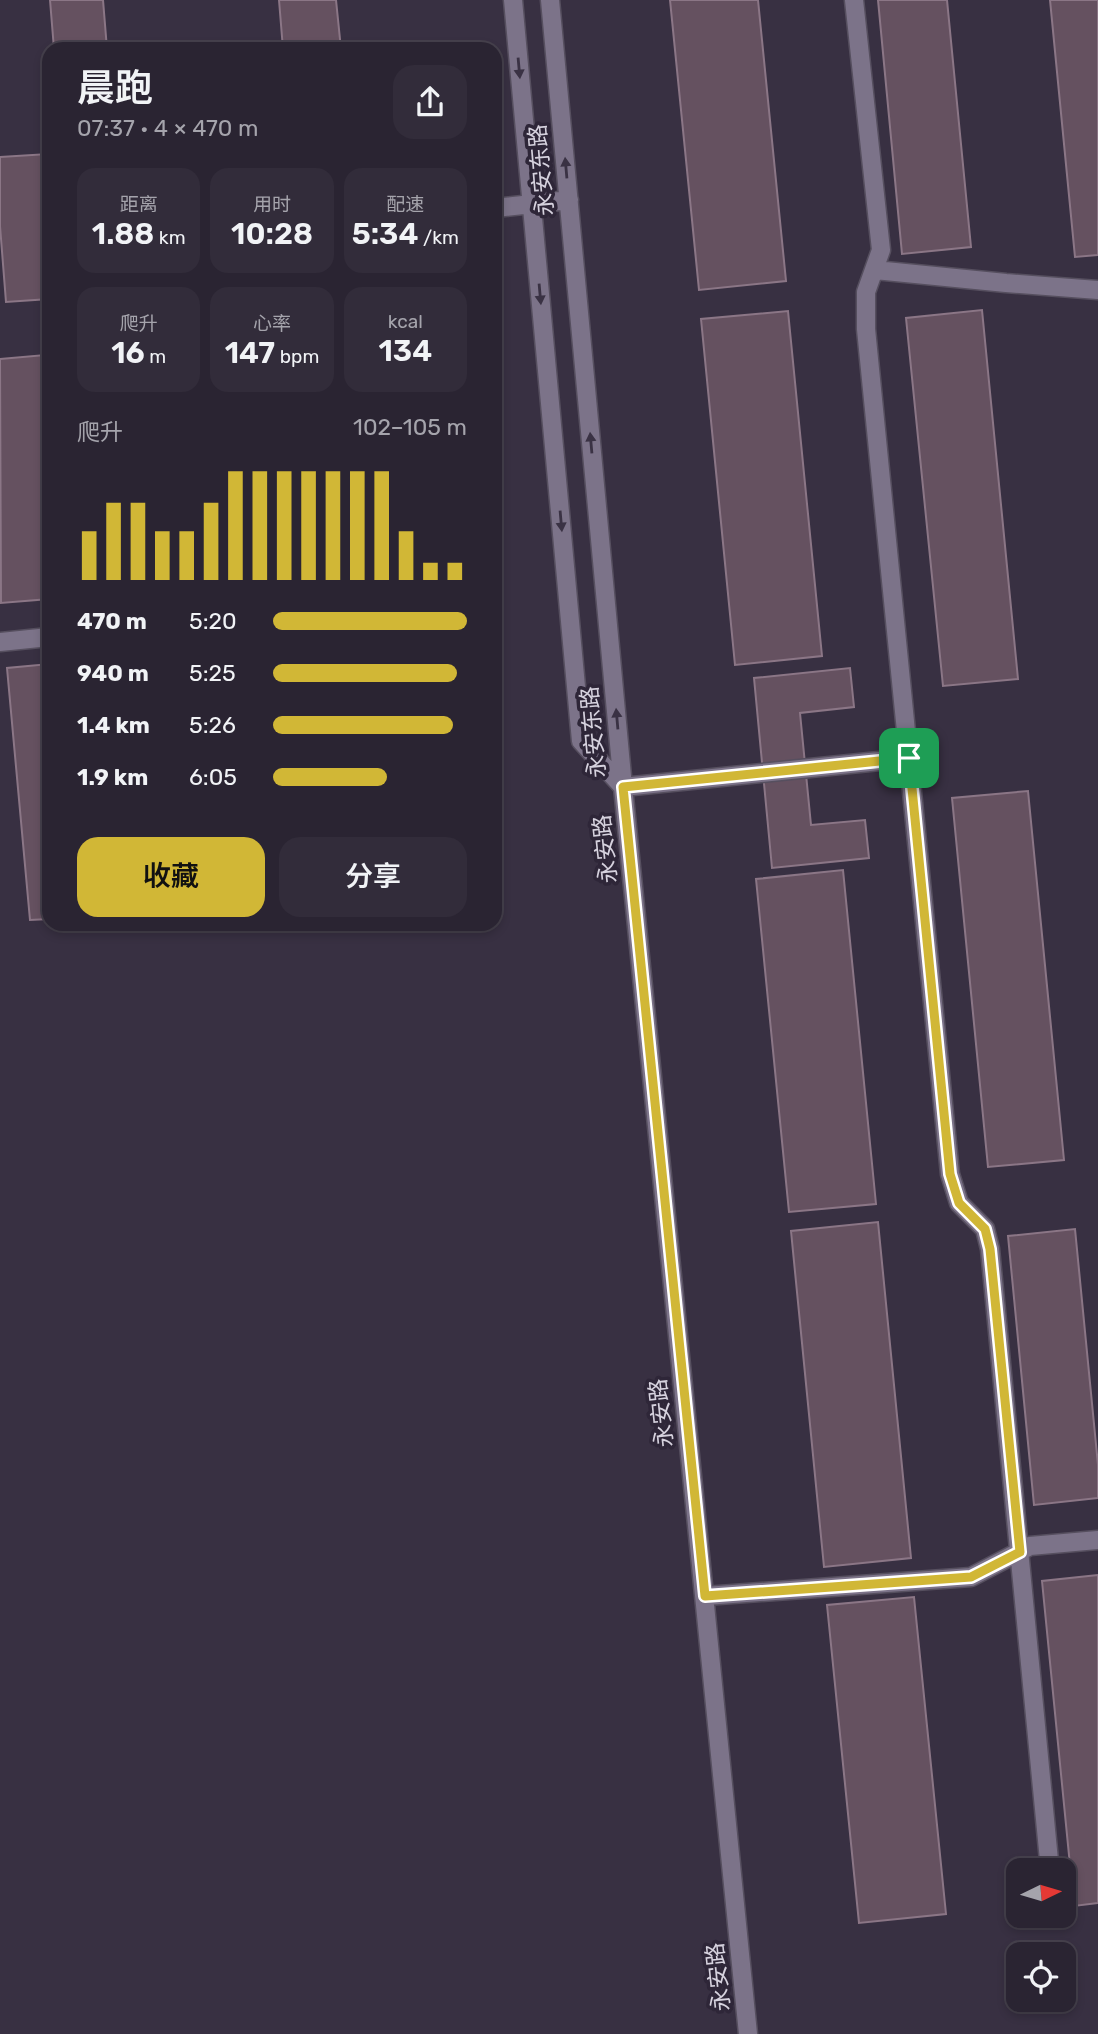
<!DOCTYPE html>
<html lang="zh">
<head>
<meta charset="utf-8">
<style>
  body { margin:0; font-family:Rubik,"Noto Sans SC",sans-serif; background:#322c3a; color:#f1f3f6; height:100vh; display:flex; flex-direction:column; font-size:26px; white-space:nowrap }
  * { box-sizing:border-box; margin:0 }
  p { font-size:23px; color:#a5a4ac }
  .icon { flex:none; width:38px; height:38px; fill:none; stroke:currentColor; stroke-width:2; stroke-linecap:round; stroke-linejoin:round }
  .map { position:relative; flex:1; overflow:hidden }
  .side { position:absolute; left:42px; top:42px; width:460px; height:889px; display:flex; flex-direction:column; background:#2a2432; border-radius:21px; box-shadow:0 4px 10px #0003,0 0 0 2px #46414d }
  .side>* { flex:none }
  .needle { width:46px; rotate:85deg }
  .controls { position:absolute; left:1006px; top:1858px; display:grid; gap:14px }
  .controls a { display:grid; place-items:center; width:70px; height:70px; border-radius:14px; background:#2a2432; box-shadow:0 4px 10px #0003,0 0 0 2px #46414d; font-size:35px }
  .pin { position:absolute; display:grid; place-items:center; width:60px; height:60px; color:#fff; margin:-30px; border-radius:14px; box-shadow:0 4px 10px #0006 }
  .round { display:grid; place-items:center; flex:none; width:74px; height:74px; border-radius:21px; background:#322c3a }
  .overview { display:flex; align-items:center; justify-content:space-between; height:119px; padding:0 35px }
  h1 { font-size:38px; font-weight:600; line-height:52px }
  .stats { display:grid; grid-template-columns:repeat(3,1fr); gap:10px; height:119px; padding:7px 35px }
  .stats div { display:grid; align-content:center; border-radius:18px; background:#322c3a; text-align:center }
  .stats b { font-size:30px; font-weight:600 }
  .stats small { font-size:19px; font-weight:400 }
  .stats p { font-size:19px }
  .chart { height:196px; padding:14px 35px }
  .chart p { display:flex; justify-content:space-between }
  .chart svg { width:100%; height:126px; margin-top:7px; stroke:#d1b736; stroke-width:6 }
  .primary-button { display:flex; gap:14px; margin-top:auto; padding:14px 35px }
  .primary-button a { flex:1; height:80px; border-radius:21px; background:#d1b736; color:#111; font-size:28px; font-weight:600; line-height:80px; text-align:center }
  .primary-button a+a { background:#322c3a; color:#f1f3f6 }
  ul { padding:0 35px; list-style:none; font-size:23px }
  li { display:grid; grid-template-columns:112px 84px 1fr; align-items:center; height:52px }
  li i { height:18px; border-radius:9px; background:#d1b736 }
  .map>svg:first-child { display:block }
  .building { fill:#655160; stroke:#8b7686; stroke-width:2 }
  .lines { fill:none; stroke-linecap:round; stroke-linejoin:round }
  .minor-casing { stroke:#564f5f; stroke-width:21 }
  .minor { stroke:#7c7389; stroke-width:18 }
  .oneway { fill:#3a3244 }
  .route-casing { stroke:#fff; stroke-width:14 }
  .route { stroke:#d1b736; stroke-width:9 }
  .labels { text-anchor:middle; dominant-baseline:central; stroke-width:7; stroke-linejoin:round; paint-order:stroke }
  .street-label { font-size:23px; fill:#d6d2de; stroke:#2e2638 }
</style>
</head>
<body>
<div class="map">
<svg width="1098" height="2034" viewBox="0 0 1098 2034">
  <rect width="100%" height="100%" fill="#383042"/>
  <path class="building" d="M50,0H103L107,49H54Z
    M279,0H336L341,49H283Z
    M670,0H758L786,281L699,290Z
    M878,0H947L971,247L902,254Z
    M1050,0H1098V255L1075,257Z
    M48,154L49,299L6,302L0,226V157Z
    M982,310L1018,679L943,686L906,318Z
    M788,311L822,656L735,665L701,319Z
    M45,355L49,404V599L1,603L0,359Z
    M49,664V919L30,920L7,668Z
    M850,668L854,707L800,713L811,825L865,820L869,858L772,868L754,678Z
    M1028,791L1064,1160L988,1167L952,798Z
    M843,870L876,1204L789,1212L756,879Z
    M878,1222L911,1558L824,1567L791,1231Z
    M1075,1229L1098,1465V1498L1034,1505L1008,1236Z
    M1098,1575V1903L1074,1906L1042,1581Z
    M914,1597L946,1914L859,1923L827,1605Z"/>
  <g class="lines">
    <defs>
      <path id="minor" d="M513,0L581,741L623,787
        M550,0L623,787L748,2034
        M854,0L881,250L866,292V329L950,1174L959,1203L985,1229L990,1249L1050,1871
        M495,208L569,200
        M875,270L1006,283L1098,290
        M0,642L49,637
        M623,787L909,758
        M705,1596L971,1577L1030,1546L1098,1540"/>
    </defs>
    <use href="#minor" class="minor-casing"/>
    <use href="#minor" class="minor"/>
  </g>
  <defs><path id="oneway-solid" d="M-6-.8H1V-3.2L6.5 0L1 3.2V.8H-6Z" transform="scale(1.75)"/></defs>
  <g class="oneway">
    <use href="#oneway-solid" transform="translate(519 68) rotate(85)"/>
    <use href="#oneway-solid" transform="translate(566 168) rotate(-95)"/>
    <use href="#oneway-solid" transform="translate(540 294) rotate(85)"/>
    <use href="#oneway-solid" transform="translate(591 443) rotate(-95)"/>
    <use href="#oneway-solid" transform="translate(561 521) rotate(85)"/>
    <use href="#oneway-solid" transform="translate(617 719) rotate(-95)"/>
  </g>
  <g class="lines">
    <defs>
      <path id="route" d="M909,758L950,1174L959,1203L985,1229L990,1249L1020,1552L971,1577L705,1596L623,787Z"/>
    </defs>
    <use href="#route" class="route-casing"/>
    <use href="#route" class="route"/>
  </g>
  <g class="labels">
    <g class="street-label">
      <text transform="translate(541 170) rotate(-95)">永安东路</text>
      <text transform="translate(593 732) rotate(-95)">永安东路</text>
      <text transform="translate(605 849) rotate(-96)">永安路</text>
      <text transform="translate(661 1413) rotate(-96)">永安路</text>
      <text transform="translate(718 1977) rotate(-96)">永安路</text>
    </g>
  </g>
</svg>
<div class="controls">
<a><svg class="needle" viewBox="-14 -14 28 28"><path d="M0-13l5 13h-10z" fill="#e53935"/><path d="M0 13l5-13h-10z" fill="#a5a4ac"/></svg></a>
<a><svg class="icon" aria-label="locate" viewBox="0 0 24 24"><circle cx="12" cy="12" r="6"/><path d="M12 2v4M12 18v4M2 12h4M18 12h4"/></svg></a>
</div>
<div class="pin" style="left:909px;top:758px;background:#1e9e55"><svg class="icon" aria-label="arrive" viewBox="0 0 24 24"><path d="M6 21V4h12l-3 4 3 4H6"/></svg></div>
<section class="side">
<div class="overview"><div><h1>晨跑</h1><p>07:37 · 4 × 470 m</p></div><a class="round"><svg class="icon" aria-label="share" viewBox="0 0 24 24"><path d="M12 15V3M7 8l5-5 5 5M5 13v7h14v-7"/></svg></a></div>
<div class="stats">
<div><p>距离</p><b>1.88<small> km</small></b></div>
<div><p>用时</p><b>10:28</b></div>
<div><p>配速</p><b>5:34<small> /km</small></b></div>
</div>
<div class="stats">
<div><p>爬升</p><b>16<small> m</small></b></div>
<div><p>心率</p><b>147<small> bpm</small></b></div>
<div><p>kcal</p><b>134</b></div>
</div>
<div class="chart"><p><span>爬升</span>102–105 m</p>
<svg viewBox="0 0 160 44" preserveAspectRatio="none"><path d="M5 44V27M15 44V17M25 44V17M35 44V27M45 44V27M55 44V17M65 44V6M75 44V6M85 44V6M95 44V6M105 44V6M115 44V6M125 44V6M135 44V27M145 44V38M155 44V38"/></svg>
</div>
<ul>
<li><b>470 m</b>5:20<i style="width:100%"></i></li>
<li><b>940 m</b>5:25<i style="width:95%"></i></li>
<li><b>1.4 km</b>5:26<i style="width:93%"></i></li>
<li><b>1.9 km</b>6:05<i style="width:59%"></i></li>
</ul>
<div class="primary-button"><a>收藏</a><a>分享</a></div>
</section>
</div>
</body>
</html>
